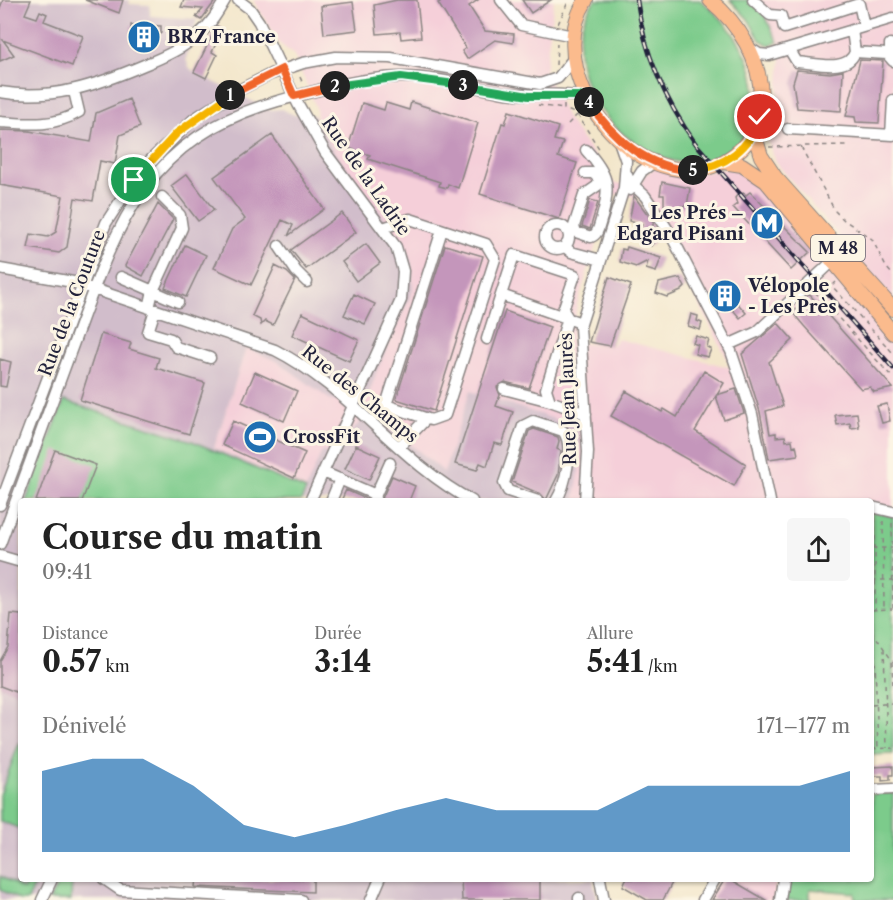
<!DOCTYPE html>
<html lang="fr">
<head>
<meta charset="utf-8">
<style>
  body { margin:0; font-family:"Libre Caslon Text",serif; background:#f6f6f6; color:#222; height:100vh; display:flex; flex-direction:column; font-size:22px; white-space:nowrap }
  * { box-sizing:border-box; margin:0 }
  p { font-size:20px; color:#767676 }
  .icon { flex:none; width:33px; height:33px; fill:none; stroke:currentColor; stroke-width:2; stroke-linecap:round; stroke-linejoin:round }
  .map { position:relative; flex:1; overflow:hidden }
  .side { position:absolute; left:18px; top:498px; width:856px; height:384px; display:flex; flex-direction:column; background:#fff; border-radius:6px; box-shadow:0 2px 4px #0004 }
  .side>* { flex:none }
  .pin { position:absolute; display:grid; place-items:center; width:51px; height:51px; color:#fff; margin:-26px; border:3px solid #fff; border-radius:50%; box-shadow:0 2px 6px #0007 }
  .km { position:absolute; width:30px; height:30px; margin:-15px; border-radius:50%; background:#222; color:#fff; font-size:16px; line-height:30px; text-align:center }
  .round { display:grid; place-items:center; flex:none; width:63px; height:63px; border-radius:6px; background:#f6f6f6 }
  .headline { display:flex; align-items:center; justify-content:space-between; height:102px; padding:0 24px }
  h1 { font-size:33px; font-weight:800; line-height:45px }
  .figures { display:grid; grid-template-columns:repeat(3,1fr); gap:9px; height:102px; padding:6px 24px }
  .figures div { display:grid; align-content:center }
  .figures b { font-size:30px; font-weight:800 }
  .figures small { font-size:16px; font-weight:400 }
  .figures p { font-size:16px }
  .chart { height:168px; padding:12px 24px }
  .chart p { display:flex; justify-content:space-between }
  .chart svg { width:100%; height:108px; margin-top:6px; fill:#1f6fb2; opacity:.7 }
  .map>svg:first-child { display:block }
  .built { fill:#f5cfd9; fill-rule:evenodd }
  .industrial { fill:#d1bdcb }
  .green { fill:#7bcb8b; stroke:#4e7663; stroke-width:1.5 }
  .building { fill:#c496bb }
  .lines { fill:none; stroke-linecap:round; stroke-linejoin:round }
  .minor-casing { stroke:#8a8482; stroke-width:13 }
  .major-casing { stroke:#8a8482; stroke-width:16 }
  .path { stroke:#8a8482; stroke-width:1.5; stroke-dasharray:4.5 4.5; stroke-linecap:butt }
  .minor { stroke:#fff; stroke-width:10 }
  .major { stroke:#fbbb8d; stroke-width:14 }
  .rail-casing { stroke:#22223b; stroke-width:4.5 }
  .rail { stroke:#fcf5e5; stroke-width:2; stroke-dasharray:7; stroke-linecap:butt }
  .split-1-casing { stroke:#fff; stroke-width:12 }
  .split-2-casing { stroke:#fff; stroke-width:12 }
  .split-3-casing { stroke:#fff; stroke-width:12 }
  .split-4-casing { stroke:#fff; stroke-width:12 }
  .split-5-casing { stroke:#fff; stroke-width:12 }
  .split-6-casing { stroke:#fff; stroke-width:12 }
  .split-1 { stroke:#f5b400; stroke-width:8 }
  .split-2 { stroke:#f0652b; stroke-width:8 }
  .split-3 { stroke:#22a559; stroke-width:8 }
  .split-4 { stroke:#22a559; stroke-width:8 }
  .split-5 { stroke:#f0652b; stroke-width:8 }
  .split-6 { stroke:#f5b400; stroke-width:8 }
  .labels { text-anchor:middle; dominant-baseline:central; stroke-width:6; stroke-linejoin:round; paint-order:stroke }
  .shield { fill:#fcf5e5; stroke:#63616e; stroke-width:1.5 }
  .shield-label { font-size:16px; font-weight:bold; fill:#22223b }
  .poi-label { font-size:18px; font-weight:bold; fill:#22223b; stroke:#fcf5e5; text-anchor:start }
  .street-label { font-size:18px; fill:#22223b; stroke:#fcf5e5 }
</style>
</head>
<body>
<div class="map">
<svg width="893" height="900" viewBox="0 0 893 900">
  <rect width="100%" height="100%" fill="#fcf5e5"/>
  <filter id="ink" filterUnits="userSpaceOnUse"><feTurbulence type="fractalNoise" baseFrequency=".0167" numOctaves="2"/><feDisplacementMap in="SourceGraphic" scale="12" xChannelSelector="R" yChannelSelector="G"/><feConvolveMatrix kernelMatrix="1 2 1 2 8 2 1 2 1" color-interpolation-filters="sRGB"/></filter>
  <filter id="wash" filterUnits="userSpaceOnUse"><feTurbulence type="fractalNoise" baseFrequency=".008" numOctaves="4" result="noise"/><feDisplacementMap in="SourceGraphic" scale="24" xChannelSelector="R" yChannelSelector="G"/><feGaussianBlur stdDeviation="1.35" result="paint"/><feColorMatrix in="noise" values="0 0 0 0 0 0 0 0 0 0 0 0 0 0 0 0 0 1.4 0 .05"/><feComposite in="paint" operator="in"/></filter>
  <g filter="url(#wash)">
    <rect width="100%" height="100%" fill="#f3e6ca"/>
    <path class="built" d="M253,0H554L545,71L567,118L614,183L641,185L644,175L657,167L703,173L730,168L745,172L823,253L893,339V516L872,512V501H574L575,496L470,391L445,473L370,411L345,439L335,457L322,452L306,490L214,448L246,348L277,361L298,375L368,396L376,373L413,290L412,264L405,245L332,148L317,121L316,107L294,55L280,44ZM612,194L641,197L653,214L732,368L618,339L610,346L571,342L577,305Z
      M749,0H893V299L777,164L768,142L777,110L781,60L778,42Z
      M719,879H776L774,900L707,899Z"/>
    <path class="industrial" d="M0,0H130L129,4L150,5V16L197,19L186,59L189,67L194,72L270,110L282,109L294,115H314L332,148L405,245L412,264L413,290L376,373L368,396L332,401L277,361L246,348L214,448L306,489L322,451L335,456L345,439L370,411L444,472L470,391L578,427L581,459L574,501H21V879H593L598,900H0Z"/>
    <path class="green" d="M595,0H700C729,21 756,59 755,96C754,119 748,141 726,153C720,156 712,162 705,163C628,172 543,69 595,0Z
      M730,0H749L765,16L778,42L769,45L760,40L748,19Z
      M64,401L192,441L306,490L301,501H26Z
      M872,512L893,516V754L872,755Z
      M19,743L21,744V829L0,821V795Z
      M893,793V900H855L854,893L810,889V900H785L789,879H872V794Z
      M0,876L23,889L27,883L34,886L28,900H20L0,890Z
      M61,879H72L71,900H49Z"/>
    <g id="blocks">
      <path class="building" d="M3,0H31L25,14L37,18L40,11L47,14L44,21L83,36L72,66L3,40L14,55L0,61V8Z
        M85,0H123L119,13Z
        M184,0H216L201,20L196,17L203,9L181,7Z
        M397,0H417L421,37L401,39L400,32L377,34L374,5Z
        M443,0H478L469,6L485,31L514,34L513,43L495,40L467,59L462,51L466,48L438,3Z
        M522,0H551L531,13Z
        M353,2L357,30L324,34L321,6Z
        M131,25L161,26V33L156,36L157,39L136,48L131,36Z
        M217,26L223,29L212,52L217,55L206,78L194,72Z
        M860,60L883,61L879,123L856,122L855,117L846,116Z
        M797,70L830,73L843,71L841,111L797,108L793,83Z
        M129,99L140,127L120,135L115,164L100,161L93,201L75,198L67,247L59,253L28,248L31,234L48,237L56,232L63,196L0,185V130L29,131L91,142L96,113Z
        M411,102L478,123L458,188L448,184L447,188L439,186L440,182L368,159L370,155L348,148L362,103L384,110L386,103L409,110Z
        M509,111L558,127L554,140L563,142L558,157L577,163L559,219L480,194L502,123L505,124Z
        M272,135L324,209L288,236L293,225L282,220L251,285L214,268L232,229L245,219L214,177Z
        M187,174L214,210L198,221L171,186Z
        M662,182L690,188L687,206H681L680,209L664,205V195H660Z
        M750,192L810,252L791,270L733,207L737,204L735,198L738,194L744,193L746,195Z
        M634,196L654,223L652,226L660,232L651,246L635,236L642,225L629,221Z
        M590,200L598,202L590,229L582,226Z
        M158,204L173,219L143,276L125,266Z
        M342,213L356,232L306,269L291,250Z
        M366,244L380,263L356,281L342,262Z
        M185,245L206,255L186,297L165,288Z
        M445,245L483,256L434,411L396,399Z
        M627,247L661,258L656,272L646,269L648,261L636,267L620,262L622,249L626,250Z
        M275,266L287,272L295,280L273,325L265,321L261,325L260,320L252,316Z
        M609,277L631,285L610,346L589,342Z
        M680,278L685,287L681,291L667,297L656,293L659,283Z
        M727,291L746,313L740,318L721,296Z
        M354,294L375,304L365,324L344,315Z
        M809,294L893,388L874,392L870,387L861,389L804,326L793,313Z
        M505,311L550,327L529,388L505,382L497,387L500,395L496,406L513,412L502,445L494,443L487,466L480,463L477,470L455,464Z
        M302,313L359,340L349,361L292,335Z
        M691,314L698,316L697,321L702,323L700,330L688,326Z
        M778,323L793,340L769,362L783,406L766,411L770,434L776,433V437L785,436L786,441L792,440L793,446L796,445L798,455L769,459L760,412L742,354Z
        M101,334L131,343L129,349L159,358L156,368L205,383L189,434L80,400Z
        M696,336L709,340L707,347L711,349L708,357L695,354L698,345L693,343Z
        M0,359L11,362L6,387L0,386Z
        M704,371L724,383L717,395L736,389L744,413L724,420L716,396L695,431L746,464L734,486L611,416L626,391L662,412L664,409L677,417Z
        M255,372L297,391L284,421L242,402Z
        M887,404L890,421L882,423L877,406Z
        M857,413L859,427L851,428L850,423L837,425L835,415Z
        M233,421L305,453L294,478L222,445Z
        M534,429L558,437L559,441L557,449L561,451L558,475L546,500L541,494L512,482L529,431Z
        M356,445L380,456L369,480L345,469Z
        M55,450L96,465L82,501H36Z
        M392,476L415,486L409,501H381Z
        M346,490L366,499V501H341Z
        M11,614L21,615V694L0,686V661L8,647Z
        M893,766V775H890V780L882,781V776H872V767Z
        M196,879H313V892L195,887Z
        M461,879H540V900H462Z
        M626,879H674L663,900H647L623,886Z
        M725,879H730L766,900H712Z"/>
    </g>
  </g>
  <g filter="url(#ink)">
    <use href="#blocks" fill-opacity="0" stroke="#8a8482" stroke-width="1.5"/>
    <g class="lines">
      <defs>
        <path id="minor" d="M238,0L250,9L259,22L298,104L325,152L396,247L403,271L401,300L310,501
          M501,0L521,25L573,36
          M753,0L770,15L781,16L784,28L859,4L864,26
          M852,30L855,52
          M748,47L759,54L769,55L893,18
          M789,49L797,62C815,63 848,73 855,52L887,54L893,61
          M890,55V44L893,45
          M0,92C52,101 97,85 144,65C164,57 184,48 200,33C211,24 218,12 225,0
          M0,122C28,124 54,127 79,112L74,91
          M788,129L893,135
          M891,135L893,100
          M585,173H593L600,180L597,186L584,195L574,226L576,232L591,237C599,234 599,225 602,217C611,186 608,174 586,150
          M626,173L630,182L645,196L670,233L731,351L752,414L770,501
          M630,190L642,171L656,161
          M545 237a12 12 0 1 1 24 0a12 12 0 1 1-24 0Z
          M383,228L410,219L486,244L495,259L445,415L431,420L386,405L442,230
          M279,246L296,271L307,282
          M565,247L571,252L601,260
          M0,269L73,282L275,350C349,387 399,462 472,501
          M121,277L178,302
          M149,308L153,291L182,228L180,215L162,197
          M155,310L148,332L171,339L176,347L210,358
          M581,323L501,295L514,255L575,275L563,310L568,318L546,389L550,401L586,414
          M487,339L501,295
          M728,345L757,332L834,260
          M504,389L550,401
          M400,446L426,419
          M323,472L376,495
          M331,501L340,479
          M373,501L390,463
          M538,501L508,491L504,483L523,426L533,421L563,431C575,446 565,487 556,501
          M585,501L588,452L580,327L624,188L626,161L618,138
          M0,505L106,223L141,169L194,119L239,90L271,74L303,63L336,57L391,58L540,84L558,78L573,59
          M872,507L893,512
          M0,544C24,480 47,416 70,353C115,231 140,140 278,101C318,90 360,77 402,77C435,77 468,86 500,92C529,98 559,91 586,98
          M0,556L21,562
          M872,790L893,789
          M104,879L120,890L301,900
          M600,879L604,900
          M579,898V900
          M42,900L52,879
          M371,900L380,879
          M703,900L715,879
          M780,900L783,879"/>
        <path id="major" d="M586,0C534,83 654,216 735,154C754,139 761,121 761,98C761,60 739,24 710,0
          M754,133L761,156L775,177L893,309
          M723,162L742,165L766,181L893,333"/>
      </defs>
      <use href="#minor" class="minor-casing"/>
      <use href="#major" class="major-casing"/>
      <path class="path" d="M558,24L569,0
        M556,65L557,43
        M300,77L303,84
        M538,105L563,109
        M564,105V109L577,114L600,150
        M568,124L577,115
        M769,147L845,145V142
        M801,147L835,211L844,220L872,239L886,267L893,275
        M836,282L832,286L893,353
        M815,292L893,378
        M875,518V609
        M883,521L884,609
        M892,523L893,609
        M872,548H892
        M872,580H892
        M872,610L892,609
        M872,631L893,662
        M874,634L878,749
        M884,648L887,748
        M892,662L893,688
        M872,705L893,703
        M872,749L893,748"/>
      <use href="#minor" class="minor"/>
      <use href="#major" class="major"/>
      <defs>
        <path id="rail" d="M637,0C644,53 665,101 696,144L893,368"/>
      </defs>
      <use href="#rail" class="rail-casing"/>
      <use href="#rail" class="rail"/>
    </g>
  </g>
  <g class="lines" filter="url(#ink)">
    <defs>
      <path id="split-1" d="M134,180L177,133L230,95"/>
      <path id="split-2" d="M230,95L282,69L294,96L335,86"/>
      <path id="split-3" d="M335,86L401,77L463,85"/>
      <path id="split-4" d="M463,85L529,96H579L586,98L589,102"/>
      <path id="split-5" d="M589,102C611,137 649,170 693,170"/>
      <path id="split-6" d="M693,170C724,167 751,148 760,117"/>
    </defs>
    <use href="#split-1" class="split-1-casing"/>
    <use href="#split-2" class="split-2-casing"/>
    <use href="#split-3" class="split-3-casing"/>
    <use href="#split-4" class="split-4-casing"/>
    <use href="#split-5" class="split-5-casing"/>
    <use href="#split-6" class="split-6-casing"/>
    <use href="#split-1" class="split-1"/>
    <use href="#split-2" class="split-2"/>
    <use href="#split-3" class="split-3"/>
    <use href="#split-4" class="split-4"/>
    <use href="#split-5" class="split-5"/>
    <use href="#split-6" class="split-6"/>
  </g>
  <defs>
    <symbol id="building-disc" viewBox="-11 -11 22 22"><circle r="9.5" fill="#1f6fb2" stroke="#fcf5e5"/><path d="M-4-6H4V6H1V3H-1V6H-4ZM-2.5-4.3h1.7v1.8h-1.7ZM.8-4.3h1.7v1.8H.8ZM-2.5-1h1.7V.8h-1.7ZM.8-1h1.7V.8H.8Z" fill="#fff"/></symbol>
    <symbol id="metro-disc" viewBox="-11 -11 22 22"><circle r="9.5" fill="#1f6fb2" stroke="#fcf5e5"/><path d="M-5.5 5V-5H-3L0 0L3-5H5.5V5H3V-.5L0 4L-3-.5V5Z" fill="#fff"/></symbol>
    <symbol id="stadium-disc" viewBox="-11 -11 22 22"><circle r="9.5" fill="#1f6fb2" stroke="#fcf5e5"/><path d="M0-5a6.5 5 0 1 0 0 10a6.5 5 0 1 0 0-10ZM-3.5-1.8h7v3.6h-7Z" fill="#fff"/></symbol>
  </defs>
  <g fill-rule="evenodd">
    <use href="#building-disc" x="125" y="18" width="38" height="38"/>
    <use href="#metro-disc" x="748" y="204" width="38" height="38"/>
    <use href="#building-disc" x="706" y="277" width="38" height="38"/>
    <use href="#stadium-disc" x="241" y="418" width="38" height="38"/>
  </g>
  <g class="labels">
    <rect class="shield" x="811" y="235" width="54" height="26" rx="4.5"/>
    <g class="shield-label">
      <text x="838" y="248">M 48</text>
    </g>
    <g class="poi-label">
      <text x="167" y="37">BRZ France</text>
      <text x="744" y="213" text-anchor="end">Les Prés –<tspan x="744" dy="21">Edgard Pisani</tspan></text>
      <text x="748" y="286">Vélopole<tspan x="748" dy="21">- Les Près</tspan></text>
      <text x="283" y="437">CrossFit</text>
    </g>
    <g class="street-label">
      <text transform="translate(366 176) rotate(55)">Rue de la Ladrie</text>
      <text transform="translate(72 303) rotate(-69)">Rue de la Couture</text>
      <text transform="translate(360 394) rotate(39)">Rue des Champs</text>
      <text transform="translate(568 399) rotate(-92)">Rue Jean Jaurès</text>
    </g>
  </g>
</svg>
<div class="pin" style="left:134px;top:180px;background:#1e9e55"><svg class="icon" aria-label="arrive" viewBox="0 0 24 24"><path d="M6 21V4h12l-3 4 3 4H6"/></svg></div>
<div class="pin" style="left:760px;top:117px;background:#d93025"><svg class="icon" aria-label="check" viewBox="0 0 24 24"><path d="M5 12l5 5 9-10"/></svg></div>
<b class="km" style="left:230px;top:95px">1</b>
<b class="km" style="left:335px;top:86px">2</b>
<b class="km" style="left:463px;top:85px">3</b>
<b class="km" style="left:589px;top:102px">4</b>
<b class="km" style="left:693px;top:170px">5</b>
<section class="side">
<div class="headline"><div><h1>Course du matin</h1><p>09:41</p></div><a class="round"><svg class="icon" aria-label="share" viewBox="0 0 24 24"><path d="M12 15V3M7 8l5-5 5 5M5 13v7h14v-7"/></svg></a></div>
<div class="figures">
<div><p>Distance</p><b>0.57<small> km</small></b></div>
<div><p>Durée</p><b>3:14</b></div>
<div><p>Allure</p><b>5:41<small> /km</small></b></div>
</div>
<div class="chart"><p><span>Dénivelé</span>171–177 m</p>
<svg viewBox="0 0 160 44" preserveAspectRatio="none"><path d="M0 44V11L10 6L20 6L30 17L40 33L50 38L60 33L70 27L80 22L90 27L100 27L110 27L120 17L130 17L140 17L150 17L160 11V44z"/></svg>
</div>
</section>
</div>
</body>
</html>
